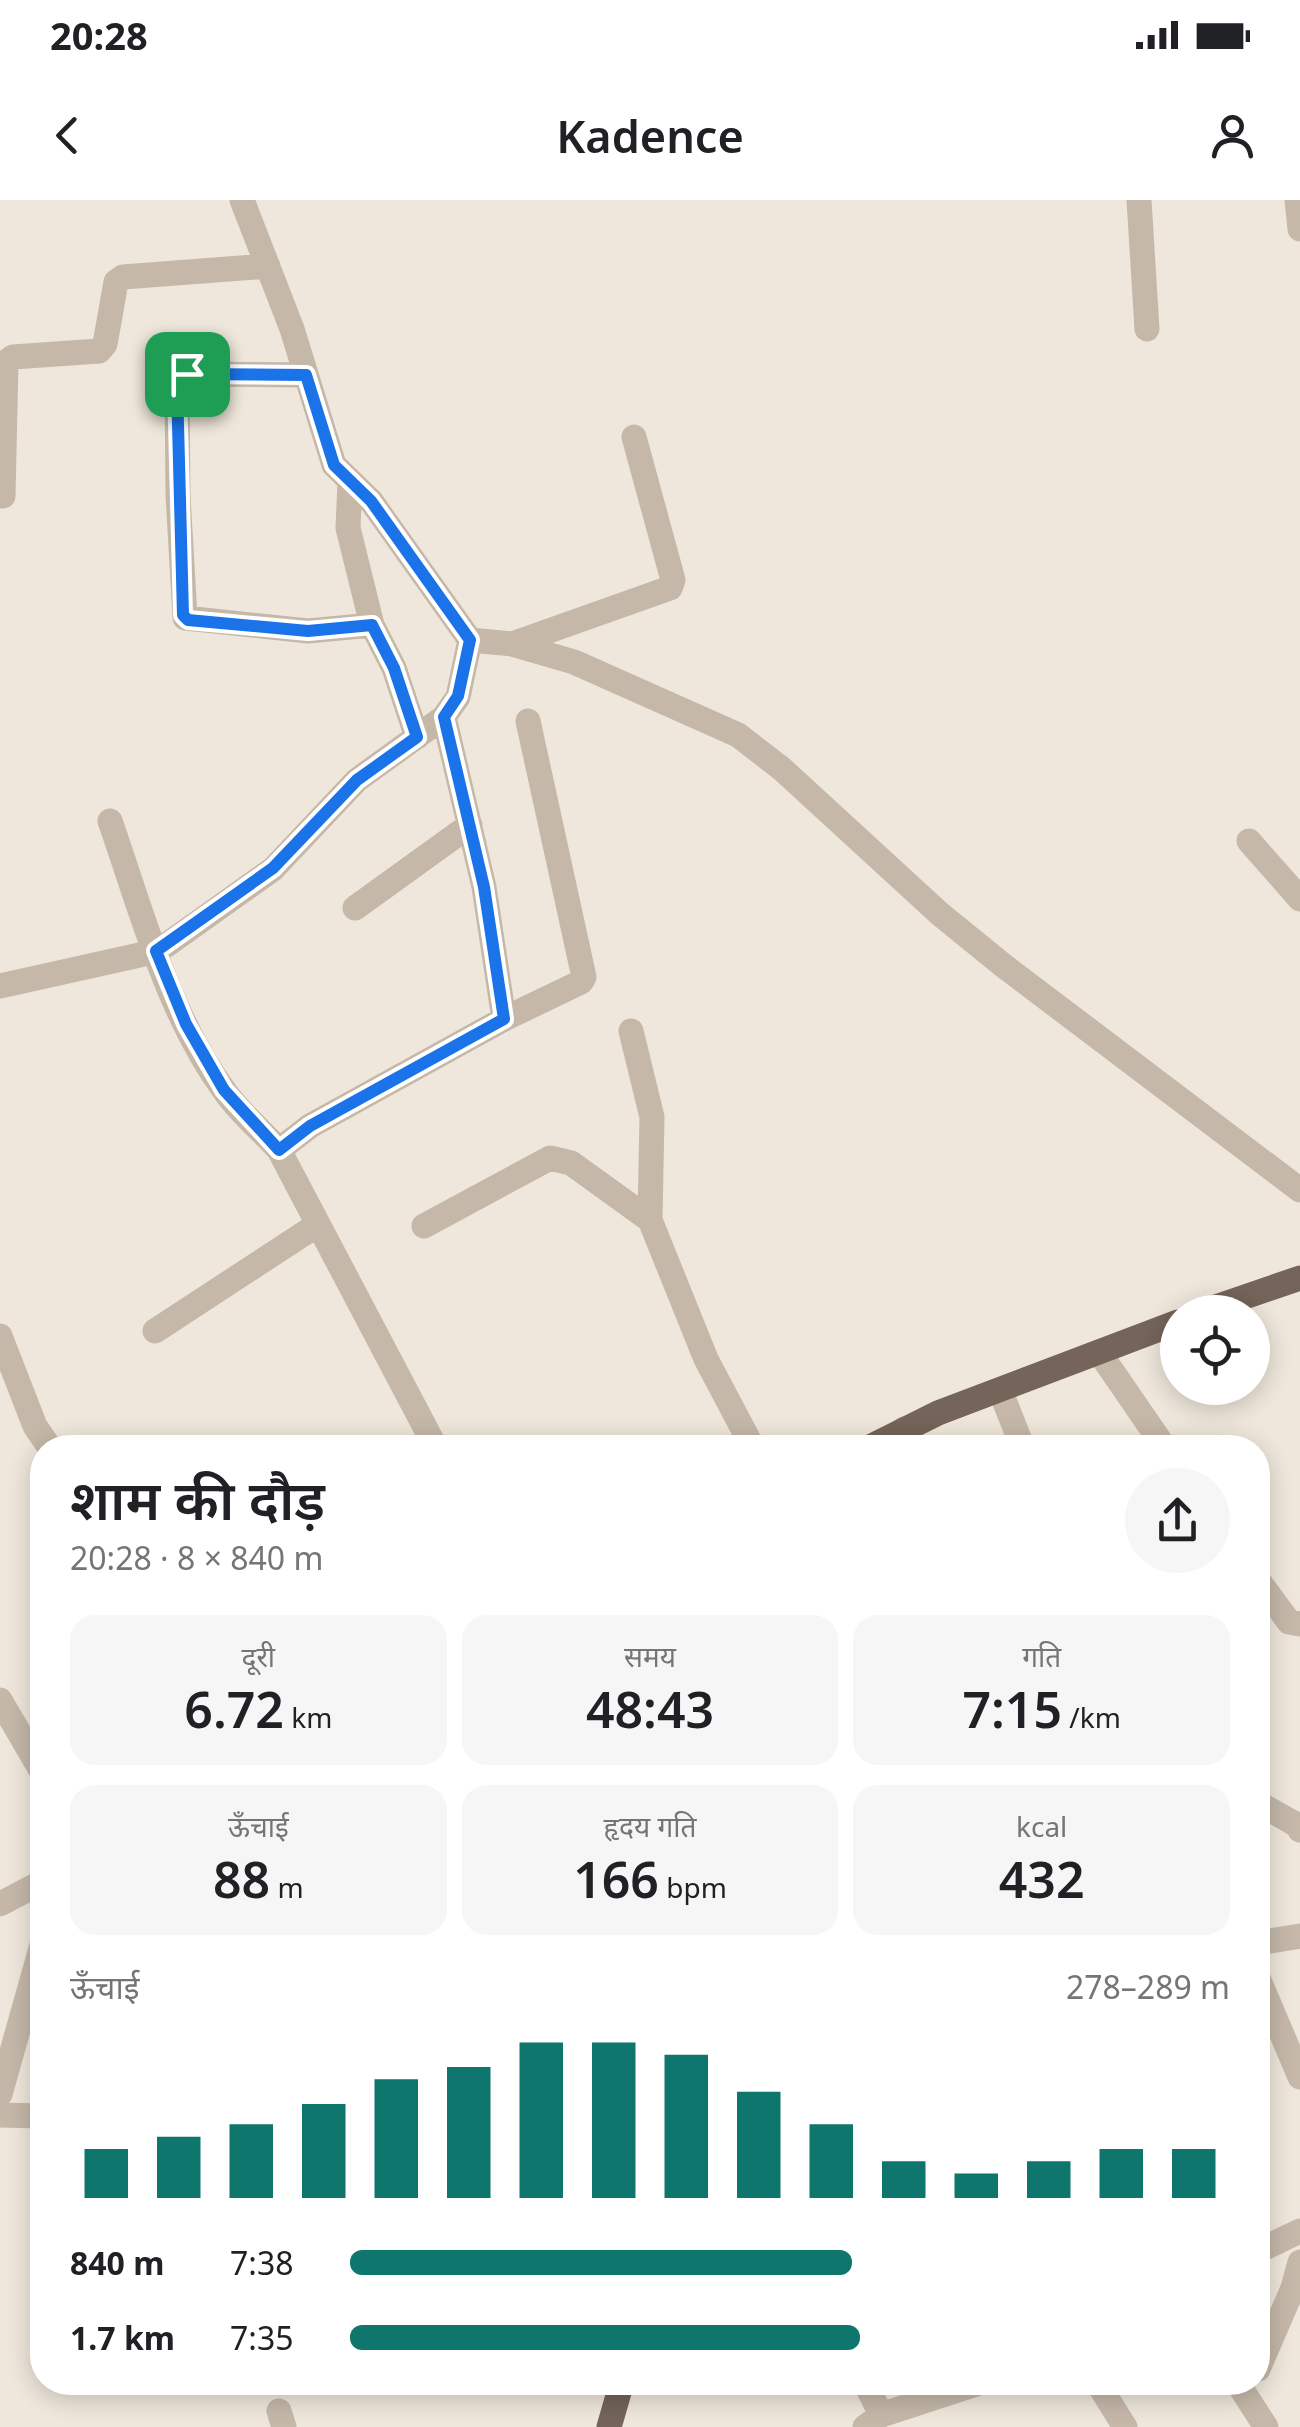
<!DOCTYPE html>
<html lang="hi">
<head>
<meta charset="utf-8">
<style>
  body { margin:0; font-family:"Noto Sans","Noto Sans Devanagari",sans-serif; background:#f6f6f6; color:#202124; height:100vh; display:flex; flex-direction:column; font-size:38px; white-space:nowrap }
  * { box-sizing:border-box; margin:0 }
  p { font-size:32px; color:#757577 }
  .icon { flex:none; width:55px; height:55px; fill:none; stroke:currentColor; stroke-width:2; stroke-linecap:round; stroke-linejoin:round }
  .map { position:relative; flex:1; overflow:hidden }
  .side { position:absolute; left:30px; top:1235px; width:1240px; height:960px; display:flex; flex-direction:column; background:#fff; border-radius:40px; box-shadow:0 5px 25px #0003 }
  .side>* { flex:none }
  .fabs { position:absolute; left:1160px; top:1095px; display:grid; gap:20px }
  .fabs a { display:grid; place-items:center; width:110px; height:110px; border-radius:50%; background:#fff; box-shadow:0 5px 25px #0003; font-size:50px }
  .pin { position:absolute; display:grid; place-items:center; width:85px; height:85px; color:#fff; margin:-42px; border-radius:20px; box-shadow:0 5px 15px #0006 }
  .round { display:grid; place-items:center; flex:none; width:105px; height:105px; border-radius:52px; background:#f6f6f6 }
  .overview { display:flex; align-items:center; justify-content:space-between; height:170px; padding:0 40px }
  h1 { font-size:55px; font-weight:600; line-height:75px }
  .stats { display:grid; grid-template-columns:repeat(3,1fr); gap:15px; height:170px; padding:10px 40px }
  .stats div { display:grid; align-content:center; border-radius:25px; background:#f6f6f6; text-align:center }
  .stats b { font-size:50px; font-weight:600 }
  .stats small { font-size:28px; font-weight:400 }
  .stats p { font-size:28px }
  .chart { height:280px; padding:20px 40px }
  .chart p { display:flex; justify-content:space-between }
  .chart svg { width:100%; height:180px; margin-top:10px; stroke:#0f766e; stroke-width:6 }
  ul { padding:0 40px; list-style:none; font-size:32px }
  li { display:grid; grid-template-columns:160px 120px 1fr; align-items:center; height:75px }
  li i { height:25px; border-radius:12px; background:#0f766e }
  .status { display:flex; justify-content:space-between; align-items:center; height:70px; padding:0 50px; background:#fff; direction:ltr }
  .status svg { height:28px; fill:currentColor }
  header { display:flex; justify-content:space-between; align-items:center; height:130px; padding:0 40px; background:#fff; font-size:45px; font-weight:600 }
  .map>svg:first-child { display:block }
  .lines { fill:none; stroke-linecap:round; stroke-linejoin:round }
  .minor { stroke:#c5b8a9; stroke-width:25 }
  .major { stroke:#74645a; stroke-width:25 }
  .route-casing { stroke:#fff; stroke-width:20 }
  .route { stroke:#1a73e8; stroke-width:12 }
</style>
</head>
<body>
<div class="status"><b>20:28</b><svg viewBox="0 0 49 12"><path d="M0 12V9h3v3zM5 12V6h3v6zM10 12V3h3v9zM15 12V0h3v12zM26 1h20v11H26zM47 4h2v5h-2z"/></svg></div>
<header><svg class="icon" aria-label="back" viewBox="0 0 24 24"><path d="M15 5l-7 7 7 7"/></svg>Kadence<svg class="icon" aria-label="person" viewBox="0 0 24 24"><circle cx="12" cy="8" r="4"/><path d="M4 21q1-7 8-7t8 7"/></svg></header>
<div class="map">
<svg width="1300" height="2227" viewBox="0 0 1300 2227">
  <rect width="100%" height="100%" fill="#efe7db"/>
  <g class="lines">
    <path class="minor" d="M1139,0L1147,129
      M1297,0L1300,29
      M306,175L187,174L179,178L177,187L178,295L185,418L308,431L372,425L348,328L350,282
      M3,296L6,162L13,157L99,151L105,144L116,82L123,77L268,66
      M372,425L394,468L417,537
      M470,440L512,444L670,388L673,380L634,237
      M512,444L574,462L738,535L782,569L940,714L1004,766L1300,990
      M444,517L484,687L504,819
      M110,621C142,712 168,815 226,893C241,914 262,931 279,950
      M1249,641L1300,699
      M355,708L470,625
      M0,786L144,754L165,746L273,669L357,580L444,517L458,497L470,440L371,301L334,265L292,129L242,0
      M631,831L652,917L650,1020L706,1159L753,1248
      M424,1026L550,958L571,963L650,1020
      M155,1131L317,1025
      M0,1136L35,1226L50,1248
      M1099,1152L1165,1248
      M1000,1190L1023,1248
      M904,1229L914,1248
      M436,1248L279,950L310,926L504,819L581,782L584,777L528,521
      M1258,1380L1289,1422L1300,1424
      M0,1500L42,1572
      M1258,1603L1297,1625L1300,1630
      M0,1704L42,1682
      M1258,1743L1300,1736
      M1258,1778L1300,1877
      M0,1894L42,1745
      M0,1915L42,1916
      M1258,2051L1300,2031
      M1258,2169L1293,2088L1300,2062
      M865,2182L881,2215
      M1097,2182L1125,2227
      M1237,2182L1266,2227
      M279,2211L284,2227
      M865,2227L881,2215L982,2182"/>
    <path class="major" d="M1201,1112L1300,1078
      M868,1248L938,1213L1178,1122
      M609,2227L622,2182"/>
  </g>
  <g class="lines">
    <defs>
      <path id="route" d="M187,174L306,175L334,265L371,301L470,440L458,496L444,517L484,687L504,819L310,926L279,950L224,890L186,824L156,751L273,668L357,580L417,537L394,468L372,425L308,431L188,420L183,415L177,186L179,178Z"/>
    </defs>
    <use href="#route" class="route-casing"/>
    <use href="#route" class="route"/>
  </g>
</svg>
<div class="fabs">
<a><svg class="icon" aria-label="locate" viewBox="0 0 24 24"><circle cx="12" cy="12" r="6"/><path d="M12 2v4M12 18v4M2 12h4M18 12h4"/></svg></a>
</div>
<div class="pin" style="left:187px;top:174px;background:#1e9e55"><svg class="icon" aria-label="arrive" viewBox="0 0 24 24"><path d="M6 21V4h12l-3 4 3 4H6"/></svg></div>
<section class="side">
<div class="overview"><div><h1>शाम की दौड़</h1><p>20:28 · 8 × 840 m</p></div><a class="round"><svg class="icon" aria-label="share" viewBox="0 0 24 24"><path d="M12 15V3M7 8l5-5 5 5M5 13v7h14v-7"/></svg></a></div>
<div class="stats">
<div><p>दूरी</p><b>6.72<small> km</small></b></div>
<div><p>समय</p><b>48:43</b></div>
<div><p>गति</p><b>7:15<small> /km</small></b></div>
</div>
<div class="stats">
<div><p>ऊँचाई</p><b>88<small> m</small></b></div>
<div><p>हृदय गति</p><b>166<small> bpm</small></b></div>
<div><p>kcal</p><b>432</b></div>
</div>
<div class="chart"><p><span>ऊँचाई</span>278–289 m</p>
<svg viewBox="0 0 160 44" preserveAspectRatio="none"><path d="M5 44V32M15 44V29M25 44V26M35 44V21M45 44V15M55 44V12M65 44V6M75 44V6M85 44V9M95 44V18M105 44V26M115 44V35M125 44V38M135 44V35M145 44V32M155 44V32"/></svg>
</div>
<ul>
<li><b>840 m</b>7:38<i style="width:57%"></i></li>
<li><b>1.7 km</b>7:35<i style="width:58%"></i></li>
</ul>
</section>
</div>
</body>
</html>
